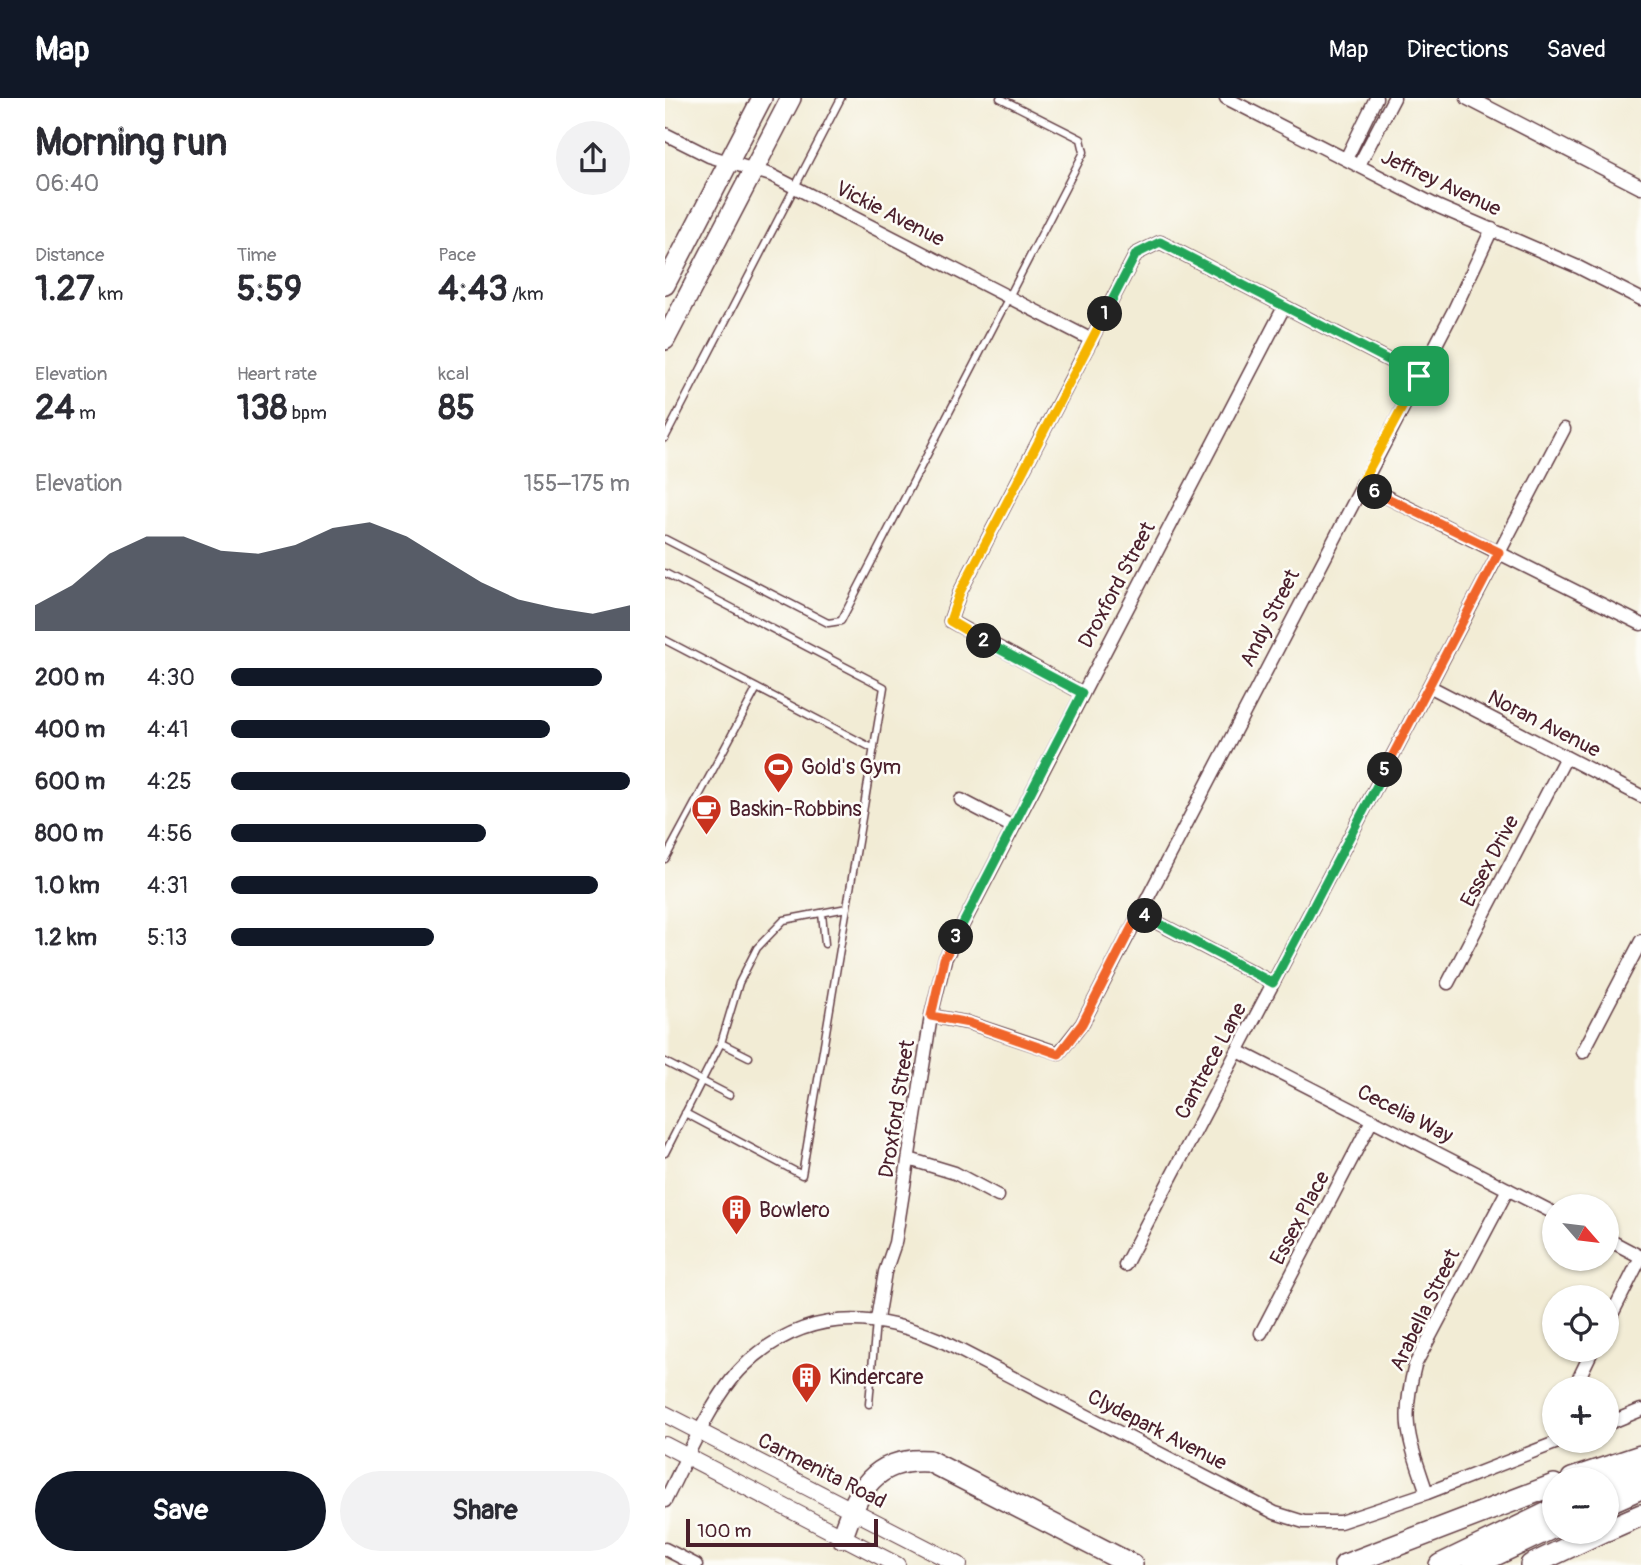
<!DOCTYPE html>
<html lang="en">
<head>
<meta charset="utf-8">
<style>
  body { margin:0; font-family:Pangolin,sans-serif; background:#f2f2f3; color:#2b2b33; height:100vh; display:flex; flex-direction:column; font-size:26px; white-space:nowrap }
  * { box-sizing:border-box; margin:0 }
  p { font-size:23px; color:#7c7c81 }
  .icon { flex:none; width:38px; height:38px; fill:none; stroke:currentColor; stroke-width:2; stroke-linecap:round; stroke-linejoin:round }
  .map { position:relative; flex:1; overflow:hidden }
  .details { display:flex; flex-direction:column; background:#fff; width:665px }
  .details>* { flex:none }
  .needle { width:46px; rotate:118deg }
  .fabs { position:absolute; left:877px; top:1096px; display:grid; gap:14px }
  .fabs a { display:grid; place-items:center; width:77px; height:77px; border-radius:50%; background:#fff; box-shadow:0 2px 5px #0004; font-size:35px }
  .scale { position:absolute; left:21px; bottom:18px; width:192px; box-sizing:border-box; padding-left:7px; border:4px solid #4a1f2b; border-top:0; font-size:19px; line-height:24px; white-space:nowrap; color:#4a1f2b; -webkit-text-stroke:5px #fdfcf7; paint-order:stroke }
  .pin { position:absolute; display:grid; place-items:center; width:60px; height:60px; color:#fff; margin:-30px; border-radius:14px; box-shadow:0 4px 10px #0006 }
  .km { position:absolute; width:35px; height:35px; margin:-18px; border-radius:50%; background:#222; color:#fff; font-size:19px; line-height:35px; text-align:center }
  .round { display:grid; place-items:center; flex:none; width:74px; height:74px; border-radius:37px; background:#f2f2f3 }
  .summary { display:flex; align-items:center; justify-content:space-between; height:119px; padding:0 35px }
  h1 { font-size:38px; font-weight:700; line-height:52px }
  .metrics { display:grid; grid-template-columns:repeat(3,1fr); gap:10px; height:119px; padding:7px 35px }
  .metrics div { display:grid; align-content:center }
  .metrics b { font-size:35px; font-weight:700 }
  .metrics small { font-size:19px; font-weight:400 }
  .metrics p { font-size:19px }
  .chart { height:196px; padding:14px 35px }
  .chart p { display:flex; justify-content:space-between }
  .chart svg { width:100%; height:126px; margin-top:7px; fill:#111827; opacity:.7 }
  .primary-button { display:flex; gap:14px; margin-top:auto; padding:14px 35px }
  .primary-button a { flex:1; height:80px; border-radius:42px; background:#111827; color:#fff; font-size:28px; font-weight:700; line-height:80px; text-align:center }
  .primary-button a+a { background:#f2f2f3; color:#2b2b33 }
  ul { padding:0 35px; list-style:none; font-size:23px }
  li { display:grid; grid-template-columns:112px 84px 1fr; align-items:center; height:52px }
  li i { height:18px; border-radius:9px; background:#111827 }
  header { display:flex; align-items:center; gap:42px; box-sizing:border-box; height:98px; padding:0 35px; background:#111827; color:#fff }
  header strong { font-size:33px }
  nav { display:flex; gap:38px; margin-inline-start:auto; font-size:24px }
  main { display:flex; flex:1; min-height:0 }
  .map>svg:first-child { display:block }
  .lines { fill:none; stroke-linecap:round; stroke-linejoin:round }
  .service-casing { stroke:#633e44; stroke-width:9 }
  .minor-casing { stroke:#633e44; stroke-width:15 }
  .tertiary-casing { stroke:#633e44; stroke-width:17 }
  .secondary-casing { stroke:#633e44; stroke-width:18 }
  .primary-casing { stroke:#633e44; stroke-width:22 }
  .motorway-casing { stroke:#633e44; stroke-width:24 }
  .service { stroke:#fff; stroke-width:6 }
  .minor { stroke:#fff; stroke-width:12 }
  .tertiary { stroke:#fff; stroke-width:14 }
  .secondary { stroke:#fff; stroke-width:16 }
  .primary { stroke:#fff; stroke-width:19 }
  .motorway { stroke:#fff; stroke-width:21 }
  .split-1-casing { stroke:#fff; stroke-width:14 }
  .split-2-casing { stroke:#fff; stroke-width:14 }
  .split-3-casing { stroke:#fff; stroke-width:14 }
  .split-4-casing { stroke:#fff; stroke-width:14 }
  .split-5-casing { stroke:#fff; stroke-width:14 }
  .split-6-casing { stroke:#fff; stroke-width:14 }
  .split-7-casing { stroke:#fff; stroke-width:14 }
  .split-1 { stroke:#22a559; stroke-width:9 }
  .split-2 { stroke:#f5b400; stroke-width:9 }
  .split-3 { stroke:#22a559; stroke-width:9 }
  .split-4 { stroke:#f0652b; stroke-width:9 }
  .split-5 { stroke:#22a559; stroke-width:9 }
  .split-6 { stroke:#f0652b; stroke-width:9 }
  .split-7 { stroke:#f5b400; stroke-width:9 }
  .labels { text-anchor:middle; dominant-baseline:central; stroke-width:5; stroke-linejoin:round; paint-order:stroke }
  .street-label { font-size:21px; fill:#4a1f2b; stroke:#fdfcf7 }
  .poi-label { font-size:21px; fill:#4a1f2b; stroke:#fdfcf7; text-anchor:start }
</style>
</head>
<body>
<header>
<strong>Map</strong>
<nav><a>Map</a><a>Directions</a><a>Saved</a></nav>
</header>
<main>
<section class="details">
<div class="summary"><div><h1>Morning run</h1><p>06:40</p></div><a class="round"><svg class="icon" aria-label="share" viewBox="0 0 24 24"><path d="M12 15V3M7 8l5-5 5 5M5 13v7h14v-7"/></svg></a></div>
<div class="metrics">
<div><p>Distance</p><b>1.27<small> km</small></b></div>
<div><p>Time</p><b>5:59</b></div>
<div><p>Pace</p><b>4:43<small> /km</small></b></div>
</div>
<div class="metrics">
<div><p>Elevation</p><b>24<small> m</small></b></div>
<div><p>Heart rate</p><b>138<small> bpm</small></b></div>
<div><p>kcal</p><b>85</b></div>
</div>
<div class="chart"><p><span>Elevation</span>155–175 m</p>
<svg viewBox="0 0 160 44" preserveAspectRatio="none"><path d="M0 44V35L10 28L20 17L30 11L40 11L50 16L60 17L70 14L80 8L90 6L100 11L110 19L120 27L130 33L140 36L150 38L160 35V44z"/></svg>
</div>
<ul>
<li><b>200 m</b>4:30<i style="width:93%"></i></li>
<li><b>400 m</b>4:41<i style="width:80%"></i></li>
<li><b>600 m</b>4:25<i style="width:100%"></i></li>
<li><b>800 m</b>4:56<i style="width:64%"></i></li>
<li><b>1.0 km</b>4:31<i style="width:92%"></i></li>
<li><b>1.2 km</b>5:13<i style="width:51%"></i></li>
</ul>
<div class="primary-button"><a>Save</a><a>Share</a></div>
</section>
<div class="map">
<svg width="976" height="1467" viewBox="0 0 976 1467">
  <rect width="100%" height="100%" fill="#fdfcf7"/>
  <filter id="ink" filterUnits="userSpaceOnUse"><feTurbulence type="fractalNoise" baseFrequency=".0143" numOctaves="2"/><feDisplacementMap in="SourceGraphic" scale="14" xChannelSelector="R" yChannelSelector="G"/><feConvolveMatrix kernelMatrix="1 2 1 2 8 2 1 2 1" color-interpolation-filters="sRGB"/></filter>
  <filter id="wash" filterUnits="userSpaceOnUse"><feTurbulence type="fractalNoise" baseFrequency=".00686" numOctaves="4" result="noise"/><feDisplacementMap in="SourceGraphic" scale="28" xChannelSelector="R" yChannelSelector="G"/><feGaussianBlur stdDeviation="1.57" result="paint"/><feColorMatrix in="noise" values="0 0 0 0 0 0 0 0 0 0 0 0 0 0 0 0 0 1.4 0 .05"/><feComposite in="paint" operator="in"/></filter>
  <g filter="url(#wash)">
    <rect width="100%" height="100%" fill="#f2ecd5"/>
  </g>
  <g filter="url(#ink)">
    <g class="lines">
      <defs>
        <path id="service" d="M0,340L176,0
          M0,441L163,525L176,523L419,54L416,41L335,0
          M0,475L219,589L137,1077L20,1015
          M0,542L209,651
          M0,761L92,590
          M157,815L160,846
          M56,945L84,959
          M0,964L64,997
          M0,1055L56,945L74,885L92,850L119,822L182,810
          M204,1306L211,1223"/>
        <path id="minor" d="M561,0L774,109L913,169L976,201
          M0,36L44,58L106,77L427,242
          M681,61L711,0
          M694,67L729,0
          M696,386L976,526
          M764,588L976,698
          M417,595L285,523L295,494L471,156L495,144L754,278
          M296,702L348,729
          M474,815L608,885
          M783,885L901,659
          M266,918L304,925L394,955L417,926L789,212L827,131
          M573,953L889,1115
          M918,954L976,843
          M244,1061L290,1075L333,1098
          M942,1141L976,1159
          M460,1167L899,331
          M212,1221L220,1174L230,1145L266,918L280,861L619,209
          M942,1226L976,1159
          M596,1235L707,1022
          M912,1284L928,1251
          M942,1326L976,1312
          M762,1395C744,1341 735,1325 750,1267L843,1091
          M0,1403C20,1364 47,1299 78,1269C136,1212 204,1212 275,1242L610,1415L639,1424H675L762,1395L898,1342
          M0,1451L31,1467"/>
        <path id="tertiary" d="M803,0L976,89"/>
        <path id="secondary" d="M0,1316L294,1467
          M0,1347L232,1467"/>
        <path id="primary" d="M0,187L97,0
          M0,242L126,0"/>
        <path id="motorway" d="M907,1381L976,1358
          M942,1389L976,1374
          M942,1405L976,1390
          M942,1432L976,1417
          M177,1439C193,1392 209,1359 264,1363L467,1467
          M680,1467L889,1387
          M775,1467L889,1412
          M809,1467L889,1429
          M866,1467L938,1433"/>
      </defs>
      <use href="#service" class="service-casing"/>
      <use href="#minor" class="minor-casing"/>
      <use href="#tertiary" class="tertiary-casing"/>
      <use href="#secondary" class="secondary-casing"/>
      <use href="#primary" class="primary-casing"/>
      <use href="#motorway" class="motorway-casing"/>
      <use href="#service" class="service"/>
      <use href="#minor" class="minor"/>
      <use href="#tertiary" class="tertiary"/>
      <use href="#secondary" class="secondary"/>
      <use href="#primary" class="primary"/>
      <use href="#motorway" class="motorway"/>
    </g>
  </g>
  <g class="lines" filter="url(#ink)">
    <defs>
      <path id="split-1" d="M440,216L471,156L495,144L754,278"/>
      <path id="split-2" d="M319,543L285,523L295,494L440,216"/>
      <path id="split-3" d="M291,839L417,595L319,543"/>
      <path id="split-4" d="M291,839L279,861L266,918L304,925L394,956L417,926L474,815L480,818"/>
      <path id="split-5" d="M480,818L608,885L720,672"/>
      <path id="split-6" d="M710,394L834,454L720,672"/>
      <path id="split-7" d="M710,394L696,386L754,278"/>
    </defs>
    <use href="#split-1" class="split-1-casing"/>
    <use href="#split-2" class="split-2-casing"/>
    <use href="#split-3" class="split-3-casing"/>
    <use href="#split-4" class="split-4-casing"/>
    <use href="#split-5" class="split-5-casing"/>
    <use href="#split-6" class="split-6-casing"/>
    <use href="#split-7" class="split-7-casing"/>
    <use href="#split-1" class="split-1"/>
    <use href="#split-2" class="split-2"/>
    <use href="#split-3" class="split-3"/>
    <use href="#split-4" class="split-4"/>
    <use href="#split-5" class="split-5"/>
    <use href="#split-6" class="split-6"/>
    <use href="#split-7" class="split-7"/>
  </g>
  <defs>
    <symbol id="stadium-pin" viewBox="-11 -11 22 30"><path d="M0 17L-7.5 6A9.5 9.5 0 1 1 7.5 6Z" fill="#c8321e" stroke="#fdfcf7"/><path d="M0-5a6.5 5 0 1 0 0 10a6.5 5 0 1 0 0-10ZM-3.5-1.8h7v3.6h-7Z" fill="#fff"/></symbol>
    <symbol id="cafe-pin" viewBox="-11 -11 22 30"><path d="M0 17L-7.5 6A9.5 9.5 0 1 1 7.5 6Z" fill="#c8321e" stroke="#fdfcf7"/><path d="M-5.5-4.5H6V0H3Q3 3.5 0 3.5H-2.5Q-5.5 3.5-5.5 0ZM3-3.2v2h1.7v-2ZM-6 4.5H4V6H-6Z" fill="#fff"/></symbol>
    <symbol id="building-pin" viewBox="-11 -11 22 30"><path d="M0 17L-7.5 6A9.5 9.5 0 1 1 7.5 6Z" fill="#c8321e" stroke="#fdfcf7"/><path d="M-4-6H4V6H1V3H-1V6H-4ZM-2.5-4.3h1.7v1.8h-1.7ZM.8-4.3h1.7v1.8H.8ZM-2.5-1h1.7V.8h-1.7ZM.8-1h1.7V.8H.8Z" fill="#fff"/></symbol>
  </defs>
  <g fill-rule="evenodd">
    <use href="#stadium-pin" x="96" y="652" width="35" height="47"/>
    <use href="#cafe-pin" x="24" y="694" width="35" height="47"/>
    <use href="#building-pin" x="54" y="1094" width="35" height="47"/>
    <use href="#building-pin" x="124" y="1262" width="35" height="47"/>
  </g>
  <g class="labels">
    <g class="street-label">
      <text transform="translate(776 85) rotate(25)">Jeffrey Avenue</text>
      <text transform="translate(225 116) rotate(27)">Vickie Avenue</text>
      <text transform="translate(452 487) rotate(-62)">Droxford Street</text>
      <text transform="translate(605 520) rotate(-63)">Andy Street</text>
      <text transform="translate(879 626) rotate(27)">Noran Avenue</text>
      <text transform="translate(825 763) rotate(-62)">Essex Drive</text>
      <text transform="translate(546 963) rotate(-62)">Cantrece Lane</text>
      <text transform="translate(232 1011) rotate(-81)">Droxford Street</text>
      <text transform="translate(740 1016) rotate(27)">Cecelia Way</text>
      <text transform="translate(635 1120) rotate(-62)">Essex Place</text>
      <text transform="translate(760 1212) rotate(-64)">Arabella Street</text>
      <text transform="translate(492 1332) rotate(27)">Clydepark Avenue</text>
      <text transform="translate(157 1373) rotate(27)">Carmenita Road</text>
    </g>
    <g class="poi-label">
      <text x="136" y="669">Gold's Gym</text>
      <text x="64" y="711">Baskin-Robbins</text>
      <text x="94" y="1112">Bowlero</text>
      <text x="164" y="1279">Kindercare</text>
    </g>
  </g>
</svg>
<div class="fabs">
<a><svg class="needle" viewBox="-14 -14 28 28"><path d="M0-13l5 13h-10z" fill="#e53935"/><path d="M0 13l5-13h-10z" fill="#7c7c81"/></svg></a>
<a><svg class="icon" aria-label="locate" viewBox="0 0 24 24"><circle cx="12" cy="12" r="6"/><path d="M12 2v4M12 18v4M2 12h4M18 12h4"/></svg></a>
<a>+</a>
<a>−</a>
</div>
<div class="scale">100 m</div>
<div class="pin" style="left:754px;top:278px;background:#1e9e55"><svg class="icon" aria-label="arrive" viewBox="0 0 24 24"><path d="M6 21V4h12l-3 4 3 4H6"/></svg></div>
<b class="km" style="left:440px;top:216px">1</b>
<b class="km" style="left:319px;top:543px">2</b>
<b class="km" style="left:291px;top:839px">3</b>
<b class="km" style="left:480px;top:818px">4</b>
<b class="km" style="left:720px;top:672px">5</b>
<b class="km" style="left:710px;top:394px">6</b>
</div>
</main>
</body>
</html>
